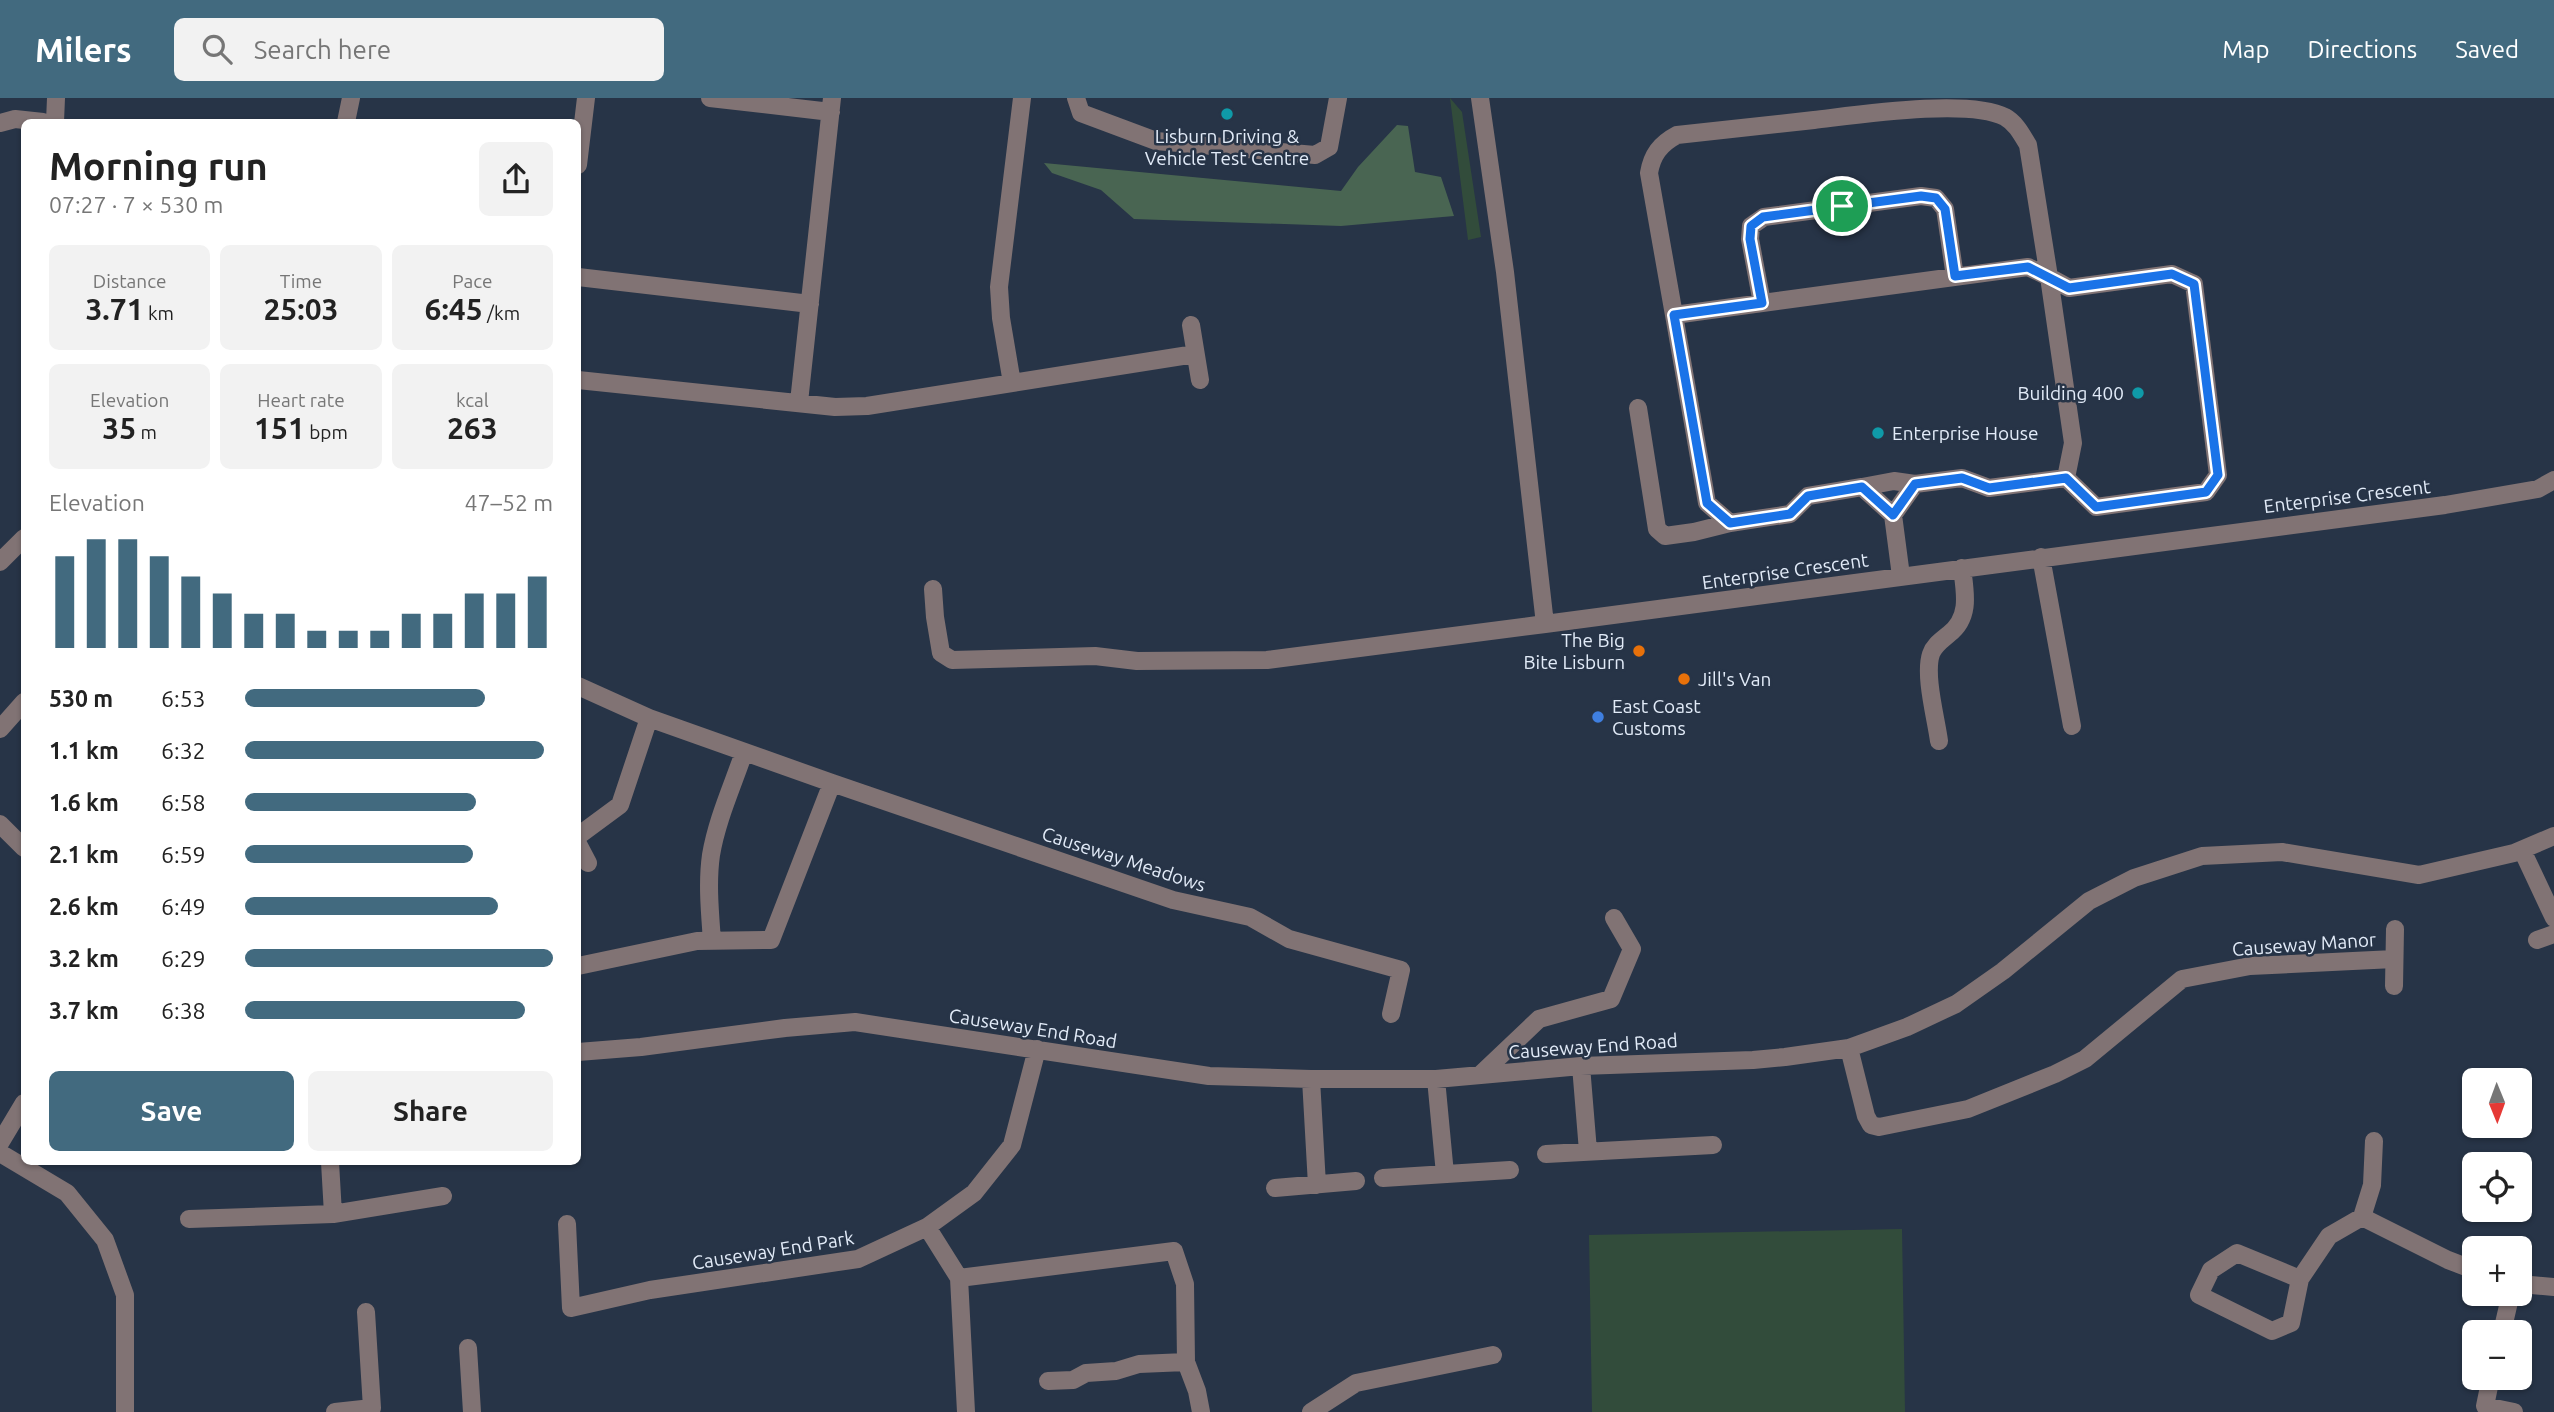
<!DOCTYPE html>
<html lang="en">
<head>
<meta charset="utf-8">
<style>
  body { margin:0; font-family:Ubuntu,sans-serif; background:#f2f2f2; color:#222; height:100vh; display:flex; flex-direction:column; font-size:26px; white-space:nowrap }
  * { box-sizing:border-box; margin:0 }
  p { font-size:23px; color:#767676 }
  .icon { flex:none; width:38px; height:38px; fill:none; stroke:currentColor; stroke-width:2; stroke-linecap:round; stroke-linejoin:round }
  .map { position:relative; flex:1; overflow:hidden }
  .details { position:absolute; left:21px; top:21px; width:560px; height:1046px; display:flex; flex-direction:column; background:#fff; border-radius:10px; box-shadow:0 2px 5px #0004 }
  .details>* { flex:none }
  .needle { width:46px; rotate:179deg }
  .controls { position:absolute; left:2462px; top:970px; display:grid; gap:14px }
  .controls a { display:grid; place-items:center; width:70px; height:70px; border-radius:10px; background:#fff; box-shadow:0 2px 5px #0004; font-size:35px }
  .pin { position:absolute; display:grid; place-items:center; width:60px; height:60px; color:#fff; margin:-30px; border:4px solid #fff; border-radius:50%; box-shadow:0 2px 7px #0007 }
  .round { display:grid; place-items:center; flex:none; width:74px; height:74px; border-radius:10px; background:#f2f2f2 }
  .head { display:flex; align-items:center; justify-content:space-between; height:119px; padding:0 28px }
  h1 { font-size:38px; font-weight:600; line-height:52px }
  .stats { display:grid; grid-template-columns:repeat(3,1fr); gap:10px; height:119px; padding:7px 28px }
  .stats div { display:grid; align-content:center; border-radius:10px; background:#f2f2f2; text-align:center }
  .stats b { font-size:30px; font-weight:600 }
  .stats small { font-size:19px; font-weight:400 }
  .stats p { font-size:19px }
  .chart { height:196px; padding:14px 28px }
  .chart p { display:flex; justify-content:space-between }
  .chart svg { width:100%; height:126px; margin-top:7px; stroke:#426a7f; stroke-width:6 }
  .cta { display:flex; gap:14px; margin-top:auto; padding:14px 28px }
  .cta a { flex:1; height:80px; border-radius:10px; background:#426a7f; color:#fff; font-size:28px; font-weight:600; line-height:80px; text-align:center }
  .cta a+a { background:#f2f2f2; color:#222 }
  ul { padding:0 28px; list-style:none; font-size:23px }
  li { display:grid; grid-template-columns:112px 84px 1fr; align-items:center; height:52px }
  li i { height:18px; border-radius:9px; background:#426a7f }
  header { display:flex; align-items:center; gap:42px; box-sizing:border-box; height:98px; padding:0 35px; background:#426a7f; color:#fff }
  header strong { font-size:33px }
  nav { display:flex; gap:38px; margin-inline-start:auto; font-size:24px }
  .search { width:490px; height:63px; background:#f2f2f2; display:flex; align-items:center; gap:18px; box-sizing:border-box; padding:0 24px; border-radius:10px; color:#767676; font-size:26px }
  .map>svg:first-child { display:block }
  .green { fill:#324c3b }
  .forest { fill:#496552 }
  .lines { fill:none; stroke-linecap:round; stroke-linejoin:round }
  .minor { stroke:#817374; stroke-width:18 }
  .route-casing { stroke:#fff; stroke-width:14 }
  .route { stroke:#1a73e8; stroke-width:9 }
  .culture-dot { fill:#0f9aa8; stroke:#273447; stroke-width:2.5 }
  .food-dot { fill:#e8710a; stroke:#273447; stroke-width:2.5 }
  .shop-dot { fill:#3f7fe0; stroke:#273447; stroke-width:2.5 }
  .labels { text-anchor:middle; dominant-baseline:central; stroke-width:5; stroke-linejoin:round; paint-order:stroke }
  .poi-label { font-size:19px; fill:#e2ebf8; stroke:#273447; text-anchor:start }
  .street-label { font-size:19px; fill:#e2ebf8; stroke:#273447 }
</style>
</head>
<body>
<header>
<strong>Milers</strong>
<div class="search"><svg class="icon" aria-label="search" viewBox="0 0 24 24"><circle cx="10" cy="10" r="6"/><path d="M15 15l6 6"/></svg>Search here</div>
<nav><a>Map</a><a>Directions</a><a>Saved</a></nav>
</header>
<div class="map">
<svg width="2554" height="1314" viewBox="0 0 2554 1314">
  <rect width="100%" height="100%" fill="#273447"/>
  <path class="green" d="M1450,0L1462,14L1481,139L1468,142Z
    M1902,1131L1905,1314H1592L1589,1137Z"/>
  <path class="forest" d="M1397,27L1408,28L1415,74L1441,79L1454,118L1341,128L1134,121L1101,92L1052,75L1044,65L1341,93L1358,69Z"/>
  <g class="lines">
    <path class="minor" d="M710,0L831,14
      M1076,0L1081,15L1156,43L1315,57L1329,49L1338,0
      M1480,0L1505,174L1545,526L2445,407L2538,391L2554,382
      M55,24L56,0
      M346,24L351,0
      M0,25L15,21L43,24
      M578,67L586,0
      M578,179L810,206
      M1762,205L1750,141L1751,128L1764,119L1921,98L1936,100L1945,111L1955,179
      M1674,217L1649,75C1652,57 1660,46 1677,37C1722,32 1768,27 1814,22C1857,17 1968,0 2005,19C2016,25 2022,37 2028,47L2049,179L2069,190L2172,176L2194,186L2218,377L2206,394L2096,409L2066,380
      M1191,227L1200,282
      M578,282L835,309L867,308L1195,256
      M1012,285L1001,220L999,189L1022,0
      M799,304L832,0
      M1638,310L1657,431L1665,438L1694,434L1730,425
      M1862,389L1894,383L1915,386
      M1893,417L1915,386L1962,380L1989,390L2066,380L2073,345L2049,179L2028,169L1674,217L1707,405L1730,425L1790,416L1808,398L1862,389L1893,417L1901,478
      M2041,459L2072,628
      M0,464L24,440
      M933,491L935,519L941,555L952,562L1095,558L1137,563L1267,562L1545,526
      M578,588L649,620L832,685L1173,802L1250,819L1289,841L1401,872L1391,916
      M0,631L24,604
      M1939,643C1936,620 1924,577 1931,556C1934,547 1942,542 1949,536C1971,519 1965,494 1962,470
      M0,726L24,750
      M578,738L620,707L649,620
      M578,746L588,765
      M2522,752L2554,820
      M2537,842L2554,836
      M712,843C710,815 707,785 711,757C717,721 733,687 744,654
      M578,868L697,843L771,842L832,685
      M2394,888L2395,831
      M1849,950L1866,1018L1871,1027L1879,1029L1968,1011L2055,976L2085,961L2182,881L2250,868L2394,861
      M578,954L641,949L785,930L855,924L1209,978L1311,981H1436L1581,968L1753,962L1785,959L1849,950L1907,929L1956,906L2003,873L2089,803L2134,780L2202,758L2282,754L2419,777L2514,755L2554,738
      M1581,968L1588,1053
      M1480,977L1539,921L1611,901L1632,851L1614,820
      M1311,981L1317,1087
      M1436,981L1445,1076
      M2374,1043L2372,1087L2362,1119L2448,1162L2474,1172
      M0,1045L24,1005
      M0,1055L67,1095L105,1142L125,1197V1314
      M1546,1056L1713,1047
      M330,1064L333,1116
      M1383,1080L1510,1072
      M1275,1090L1356,1083
      M189,1121L333,1116L443,1098
      M567,1126L571,1210L650,1192L858,1161L927,1129L974,1095L1012,1047L1037,951
      M927,1129L959,1180L966,1314
      M959,1180L1174,1153L1185,1186L1186,1264L1197,1293L1201,1314
      M2300,1181L2237,1155L2211,1172L2199,1197L2272,1233L2291,1225L2300,1181L2329,1138L2362,1119
      M2520,1186L2554,1189
      M2502,1234L2511,1195
      M468,1250L472,1314
      M2491,1279L2485,1308L2514,1314
      M1048,1283L1073,1282L1086,1275L1116,1273L1139,1266L1186,1264
      M335,1314L372,1310L366,1214
      M1311,1314L1356,1285L1493,1257"/>
  </g>
  <g class="lines">
    <defs>
      <path id="route" d="M1921,98L1936,100L1945,111L1955,178L2028,169L2069,190L2172,176L2194,186L2218,377L2206,394L2096,409L2066,380L1989,390L1962,380L1915,386L1893,417L1862,389L1808,398L1790,416L1730,425L1707,405L1674,217L1762,205L1750,141L1751,128L1763,119Z"/>
    </defs>
    <use href="#route" class="route-casing"/>
    <use href="#route" class="route"/>
  </g>
  <g class="culture-dot">
    <circle cx="1227" cy="16" r="7"/>
    <circle cx="2138" cy="295" r="7"/>
    <circle cx="1878" cy="335" r="7"/>
  </g>
  <g class="food-dot">
    <circle cx="1639" cy="553" r="7"/>
    <circle cx="1684" cy="581" r="7"/>
  </g>
  <circle class="shop-dot" cx="1598" cy="619" r="7"/>
  <g class="labels">
    <g class="poi-label">
      <text x="1227" y="38" text-anchor="middle">Lisburn Driving &amp;<tspan x="1227" dy="22">Vehicle Test Centre</tspan></text>
      <text x="2124" y="295" text-anchor="end">Building 400</text>
      <text x="1892" y="335">Enterprise House</text>
      <text x="1625" y="542" text-anchor="end">The Big<tspan x="1625" dy="22">Bite Lisburn</tspan></text>
      <text x="1698" y="581">Jill's Van</text>
      <text x="1612" y="608">East Coast<tspan x="1612" dy="22">Customs</tspan></text>
    </g>
    <g class="street-label">
      <text transform="translate(2347 398) rotate(-7)">Enterprise Crescent</text>
      <text transform="translate(1785 473) rotate(-8)">Enterprise Crescent</text>
      <text transform="translate(1124 761) rotate(18)">Causeway Meadows</text>
      <text transform="translate(2304 846) rotate(-4)">Causeway Manor</text>
      <text transform="translate(1033 930) rotate(9)">Causeway End Road</text>
      <text transform="translate(1593 948) rotate(-4)">Causeway End Road</text>
      <text transform="translate(773 1152) rotate(-9)">Causeway End Park</text>
    </g>
  </g>
</svg>
<div class="controls">
<a><svg class="needle" viewBox="-14 -14 28 28"><path d="M0-13l5 13h-10z" fill="#e53935"/><path d="M0 13l5-13h-10z" fill="#767676"/></svg></a>
<a><svg class="icon" aria-label="locate" viewBox="0 0 24 24"><circle cx="12" cy="12" r="6"/><path d="M12 2v4M12 18v4M2 12h4M18 12h4"/></svg></a>
<a>+</a>
<a>−</a>
</div>
<div class="pin" style="left:1842px;top:108px;background:#1e9e55"><svg class="icon" aria-label="arrive" viewBox="0 0 24 24"><path d="M6 21V4h12l-3 4 3 4H6"/></svg></div>
<section class="details">
<div class="head"><div><h1>Morning run</h1><p>07:27 · 7 × 530 m</p></div><a class="round"><svg class="icon" aria-label="share" viewBox="0 0 24 24"><path d="M12 15V3M7 8l5-5 5 5M5 13v7h14v-7"/></svg></a></div>
<div class="stats">
<div><p>Distance</p><b>3.71<small> km</small></b></div>
<div><p>Time</p><b>25:03</b></div>
<div><p>Pace</p><b>6:45<small> /km</small></b></div>
</div>
<div class="stats">
<div><p>Elevation</p><b>35<small> m</small></b></div>
<div><p>Heart rate</p><b>151<small> bpm</small></b></div>
<div><p>kcal</p><b>263</b></div>
</div>
<div class="chart"><p><span>Elevation</span>47–52 m</p>
<svg viewBox="0 0 160 44" preserveAspectRatio="none"><path d="M5 44V12M15 44V6M25 44V6M35 44V12M45 44V19M55 44V25M65 44V32M75 44V32M85 44V38M95 44V38M105 44V38M115 44V32M125 44V32M135 44V25M145 44V25M155 44V19"/></svg>
</div>
<ul>
<li><b>530 m</b>6:53<i style="width:78%"></i></li>
<li><b>1.1 km</b>6:32<i style="width:97%"></i></li>
<li><b>1.6 km</b>6:58<i style="width:75%"></i></li>
<li><b>2.1 km</b>6:59<i style="width:74%"></i></li>
<li><b>2.6 km</b>6:49<i style="width:82%"></i></li>
<li><b>3.2 km</b>6:29<i style="width:100%"></i></li>
<li><b>3.7 km</b>6:38<i style="width:91%"></i></li>
</ul>
<div class="cta"><a>Save</a><a>Share</a></div>
</section>
</div>
</body>
</html>
